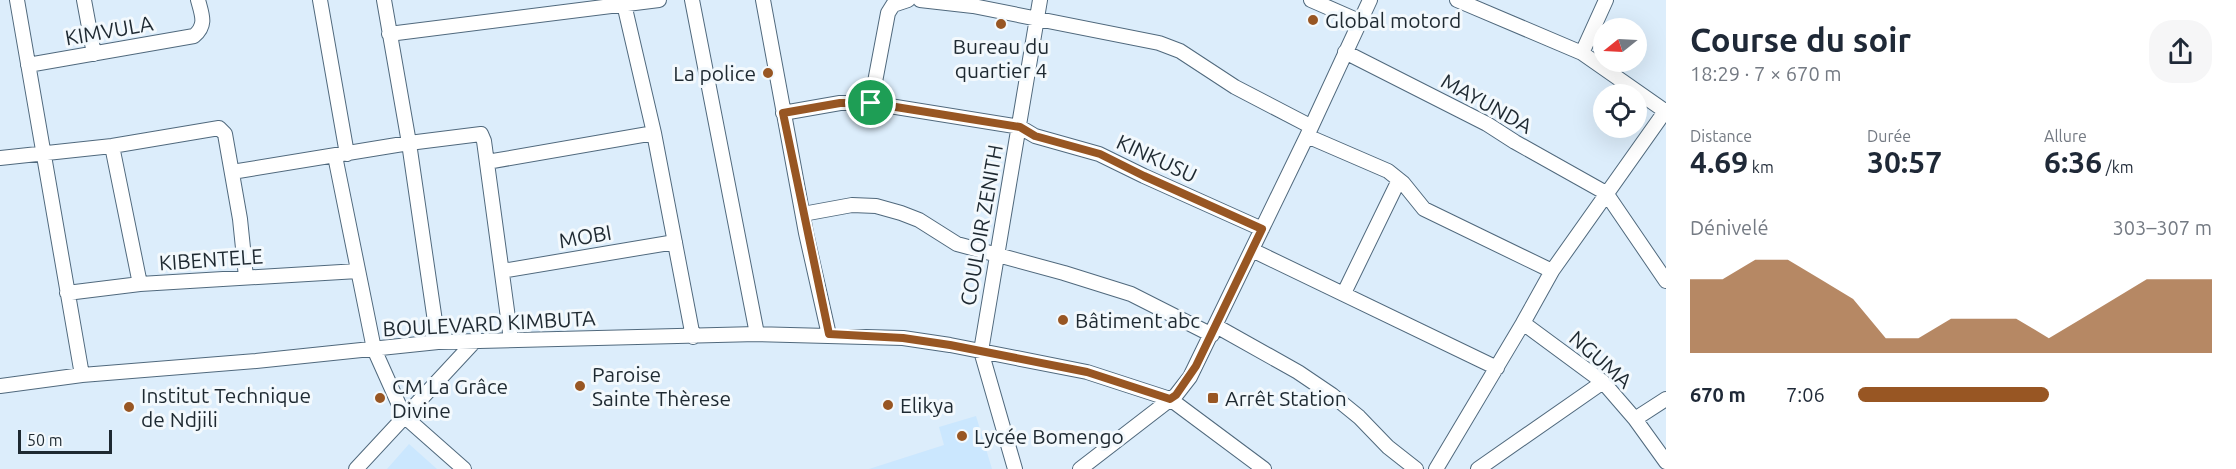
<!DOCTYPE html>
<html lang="fr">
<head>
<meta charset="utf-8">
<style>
  body { margin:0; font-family:Ubuntu,sans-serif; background:#f6f6f7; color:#1f2937; height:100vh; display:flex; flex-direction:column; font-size:22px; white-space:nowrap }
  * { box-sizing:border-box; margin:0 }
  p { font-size:20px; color:#747a83 }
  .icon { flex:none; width:33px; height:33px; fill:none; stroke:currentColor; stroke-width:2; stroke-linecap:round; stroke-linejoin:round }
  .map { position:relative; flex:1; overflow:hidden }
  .side { display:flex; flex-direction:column; background:#fff; width:570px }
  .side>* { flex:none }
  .needle { width:39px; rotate:252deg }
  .fabs { position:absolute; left:1593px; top:18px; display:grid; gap:12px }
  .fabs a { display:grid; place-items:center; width:54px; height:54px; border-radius:50%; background:#fff; box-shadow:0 6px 24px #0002; font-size:30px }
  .scale { position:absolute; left:18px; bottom:15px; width:94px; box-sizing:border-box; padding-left:6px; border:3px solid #1e2931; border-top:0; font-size:16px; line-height:21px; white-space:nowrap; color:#1e2931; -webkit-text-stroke:4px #f3f9fd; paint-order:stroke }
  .pin { position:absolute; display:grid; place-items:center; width:51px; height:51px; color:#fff; margin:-26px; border:3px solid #fff; border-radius:50%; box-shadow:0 2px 6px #0007 }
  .round { display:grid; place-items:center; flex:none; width:63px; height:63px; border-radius:24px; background:#f6f6f7 }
  .summary { display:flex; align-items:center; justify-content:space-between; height:102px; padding:0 24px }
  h1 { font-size:33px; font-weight:700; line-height:45px }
  .stats { display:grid; grid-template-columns:repeat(3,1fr); gap:9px; height:102px; padding:6px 24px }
  .stats div { display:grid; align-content:center }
  .stats b { font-size:30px; font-weight:700 }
  .stats small { font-size:16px; font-weight:400 }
  .stats p { font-size:16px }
  .chart { height:168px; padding:12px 24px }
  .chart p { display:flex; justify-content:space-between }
  .chart svg { width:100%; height:108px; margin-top:6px; fill:#985623; opacity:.7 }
  ul { padding:0 24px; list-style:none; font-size:20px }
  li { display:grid; grid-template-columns:96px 72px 1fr; align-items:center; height:45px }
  li i { height:15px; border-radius:8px; background:#985623 }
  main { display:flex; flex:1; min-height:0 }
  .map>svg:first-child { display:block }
  .built { fill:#cbe7fe }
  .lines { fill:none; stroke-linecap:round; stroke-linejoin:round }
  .minor-casing { stroke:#50697d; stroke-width:16 }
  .minor { stroke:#fff; stroke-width:14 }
  .route-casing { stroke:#fff; stroke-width:12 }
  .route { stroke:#985623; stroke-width:8 }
  .poi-dot { fill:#985623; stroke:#f3f9fd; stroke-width:2 }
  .labels { text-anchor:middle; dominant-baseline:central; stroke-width:6; stroke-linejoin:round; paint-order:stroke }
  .poi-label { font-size:21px; fill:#1e2931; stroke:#f3f9fd; text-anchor:start }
  .street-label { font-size:21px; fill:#1e2931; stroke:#f3f9fd }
</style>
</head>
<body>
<main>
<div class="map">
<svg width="1666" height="469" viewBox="0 0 1666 469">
  <rect width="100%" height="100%" fill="#dcedfb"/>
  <path class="built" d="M976,416L992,469H869L944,445L939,427Z
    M409,444L437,469H387Z"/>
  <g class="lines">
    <defs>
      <path id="minor" d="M17,0L82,375
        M84,0L94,54
        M320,0L347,154
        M384,0L409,143L438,342
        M692,0L757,334
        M763,0L806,233L829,335
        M920,0L973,6L1159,43L1180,51L1235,87L1310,126
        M1311,0L1359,21
        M1457,0L1582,53L1665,111
        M624,4L654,133L693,337
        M389,34L659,0
        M1345,52L1487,124L1515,142L1606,193L1666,281
        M1582,53L1606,0
        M28,65L194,36C207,25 202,15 198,0
        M871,103L888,13L893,5L908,0
        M783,113L840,103H871L1020,127L1035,136L1099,154L1144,176L1262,229
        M1307,136L1388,171L1403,183L1424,209L1552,271
        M112,146L140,284
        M335,156L374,349L404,416L464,469
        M0,158L112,146L219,128L225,134L240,219L246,277
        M487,162L654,133
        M232,172L409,143L481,134L484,141L511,340
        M803,214L852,205L876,206L901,213L919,220L957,244L1064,273L1131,294L1212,335
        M1252,250L1497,368
        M502,271L675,242
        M67,293L140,284L358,271
        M1344,293L1399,180
        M1523,323L1603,382L1635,419L1666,462
        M1216,326L1298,372L1332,395L1359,417L1388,447L1416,469
        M0,386L82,375L256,361L438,342L757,334L903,338L950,345L1087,372L1170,399L1264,469
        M1635,419L1666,399
        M356,469L473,343
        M1015,469L981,351L1040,0
        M1080,469L1176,395L1190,377L1307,136L1370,0
        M1436,469L1523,323L1552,271L1666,110
        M1478,469L1603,382"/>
    </defs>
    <use href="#minor" class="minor-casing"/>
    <use href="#minor" class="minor"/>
  </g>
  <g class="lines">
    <defs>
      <path id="route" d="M840,103H871L1020,127L1035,136L1100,154L1144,176L1262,229L1196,366L1176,395L1170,399L1087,372L950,345L903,338L829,334L783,113Z"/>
    </defs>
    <use href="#route" class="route-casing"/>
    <use href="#route" class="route"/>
  </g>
  <g class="poi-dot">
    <circle cx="1313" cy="20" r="6"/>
    <circle cx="1001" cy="24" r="6"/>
    <circle cx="768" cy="73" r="6"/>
    <circle cx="1063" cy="320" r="6"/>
    <circle cx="580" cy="386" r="6"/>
    <circle cx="380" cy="398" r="6"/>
    <rect x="1207" y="392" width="12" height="12" rx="3"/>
    <circle cx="888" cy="405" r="6"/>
    <circle cx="129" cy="407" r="6"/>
    <circle cx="962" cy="436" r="6"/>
  </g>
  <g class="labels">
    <g class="poi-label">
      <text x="1325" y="20">Global motord</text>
      <text x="1001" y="46" text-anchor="middle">Bureau du<tspan x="1001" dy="24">quartier 4</tspan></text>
      <text x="756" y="73" text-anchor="end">La police</text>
      <text x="1075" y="320">Bâtiment abc</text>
      <text x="592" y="374">Paroise<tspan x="592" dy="24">Sainte Thèrese</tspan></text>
      <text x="392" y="386">CM La Grâce<tspan x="392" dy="24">Divine</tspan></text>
      <text x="141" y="395">Institut Technique<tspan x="141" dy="24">de Ndjili</tspan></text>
      <text x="1225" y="398">Arrêt Station</text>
      <text x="900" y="405">Elikya</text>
      <text x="974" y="436">Lycée Bomengo</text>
    </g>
    <g class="street-label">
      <text transform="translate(109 30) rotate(-10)">KIMVULA</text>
      <text transform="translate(1487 103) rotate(29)">MAYUNDA</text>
      <text transform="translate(1157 158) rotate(25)">KINKUSU</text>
      <text transform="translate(981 225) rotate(-80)">COULOIR ZENITH</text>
      <text transform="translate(585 236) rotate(-10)">MOBI</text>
      <text transform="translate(211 259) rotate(-4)">KIBENTELE</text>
      <text transform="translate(489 323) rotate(-3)">BOULEVARD KIMBUTA</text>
      <text transform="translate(1601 359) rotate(41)">NGUMA</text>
    </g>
  </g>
</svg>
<div class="fabs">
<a><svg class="needle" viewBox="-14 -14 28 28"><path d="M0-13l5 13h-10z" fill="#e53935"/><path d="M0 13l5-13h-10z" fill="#747a83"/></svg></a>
<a><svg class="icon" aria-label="locate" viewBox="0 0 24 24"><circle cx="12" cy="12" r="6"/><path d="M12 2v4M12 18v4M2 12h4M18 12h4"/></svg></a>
</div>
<div class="scale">50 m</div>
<div class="pin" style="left:871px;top:103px;background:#1e9e55"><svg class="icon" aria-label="arrive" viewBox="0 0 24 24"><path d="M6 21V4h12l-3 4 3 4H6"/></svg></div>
</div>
<section class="side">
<div class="summary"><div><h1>Course du soir</h1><p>18:29 · 7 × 670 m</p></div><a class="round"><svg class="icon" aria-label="share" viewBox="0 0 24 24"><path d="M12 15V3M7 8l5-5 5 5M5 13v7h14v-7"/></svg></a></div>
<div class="stats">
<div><p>Distance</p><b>4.69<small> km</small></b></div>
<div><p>Durée</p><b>30:57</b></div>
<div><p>Allure</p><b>6:36<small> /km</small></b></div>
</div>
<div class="chart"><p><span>Dénivelé</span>303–307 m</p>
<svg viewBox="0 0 160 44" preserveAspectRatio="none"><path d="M0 44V14L10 14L20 6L30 6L40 14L50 22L60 38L70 38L80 30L90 30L100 30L110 38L120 30L130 22L140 14L150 14L160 14V44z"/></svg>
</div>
<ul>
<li><b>670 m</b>7:06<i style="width:54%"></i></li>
</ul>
</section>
</main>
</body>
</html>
